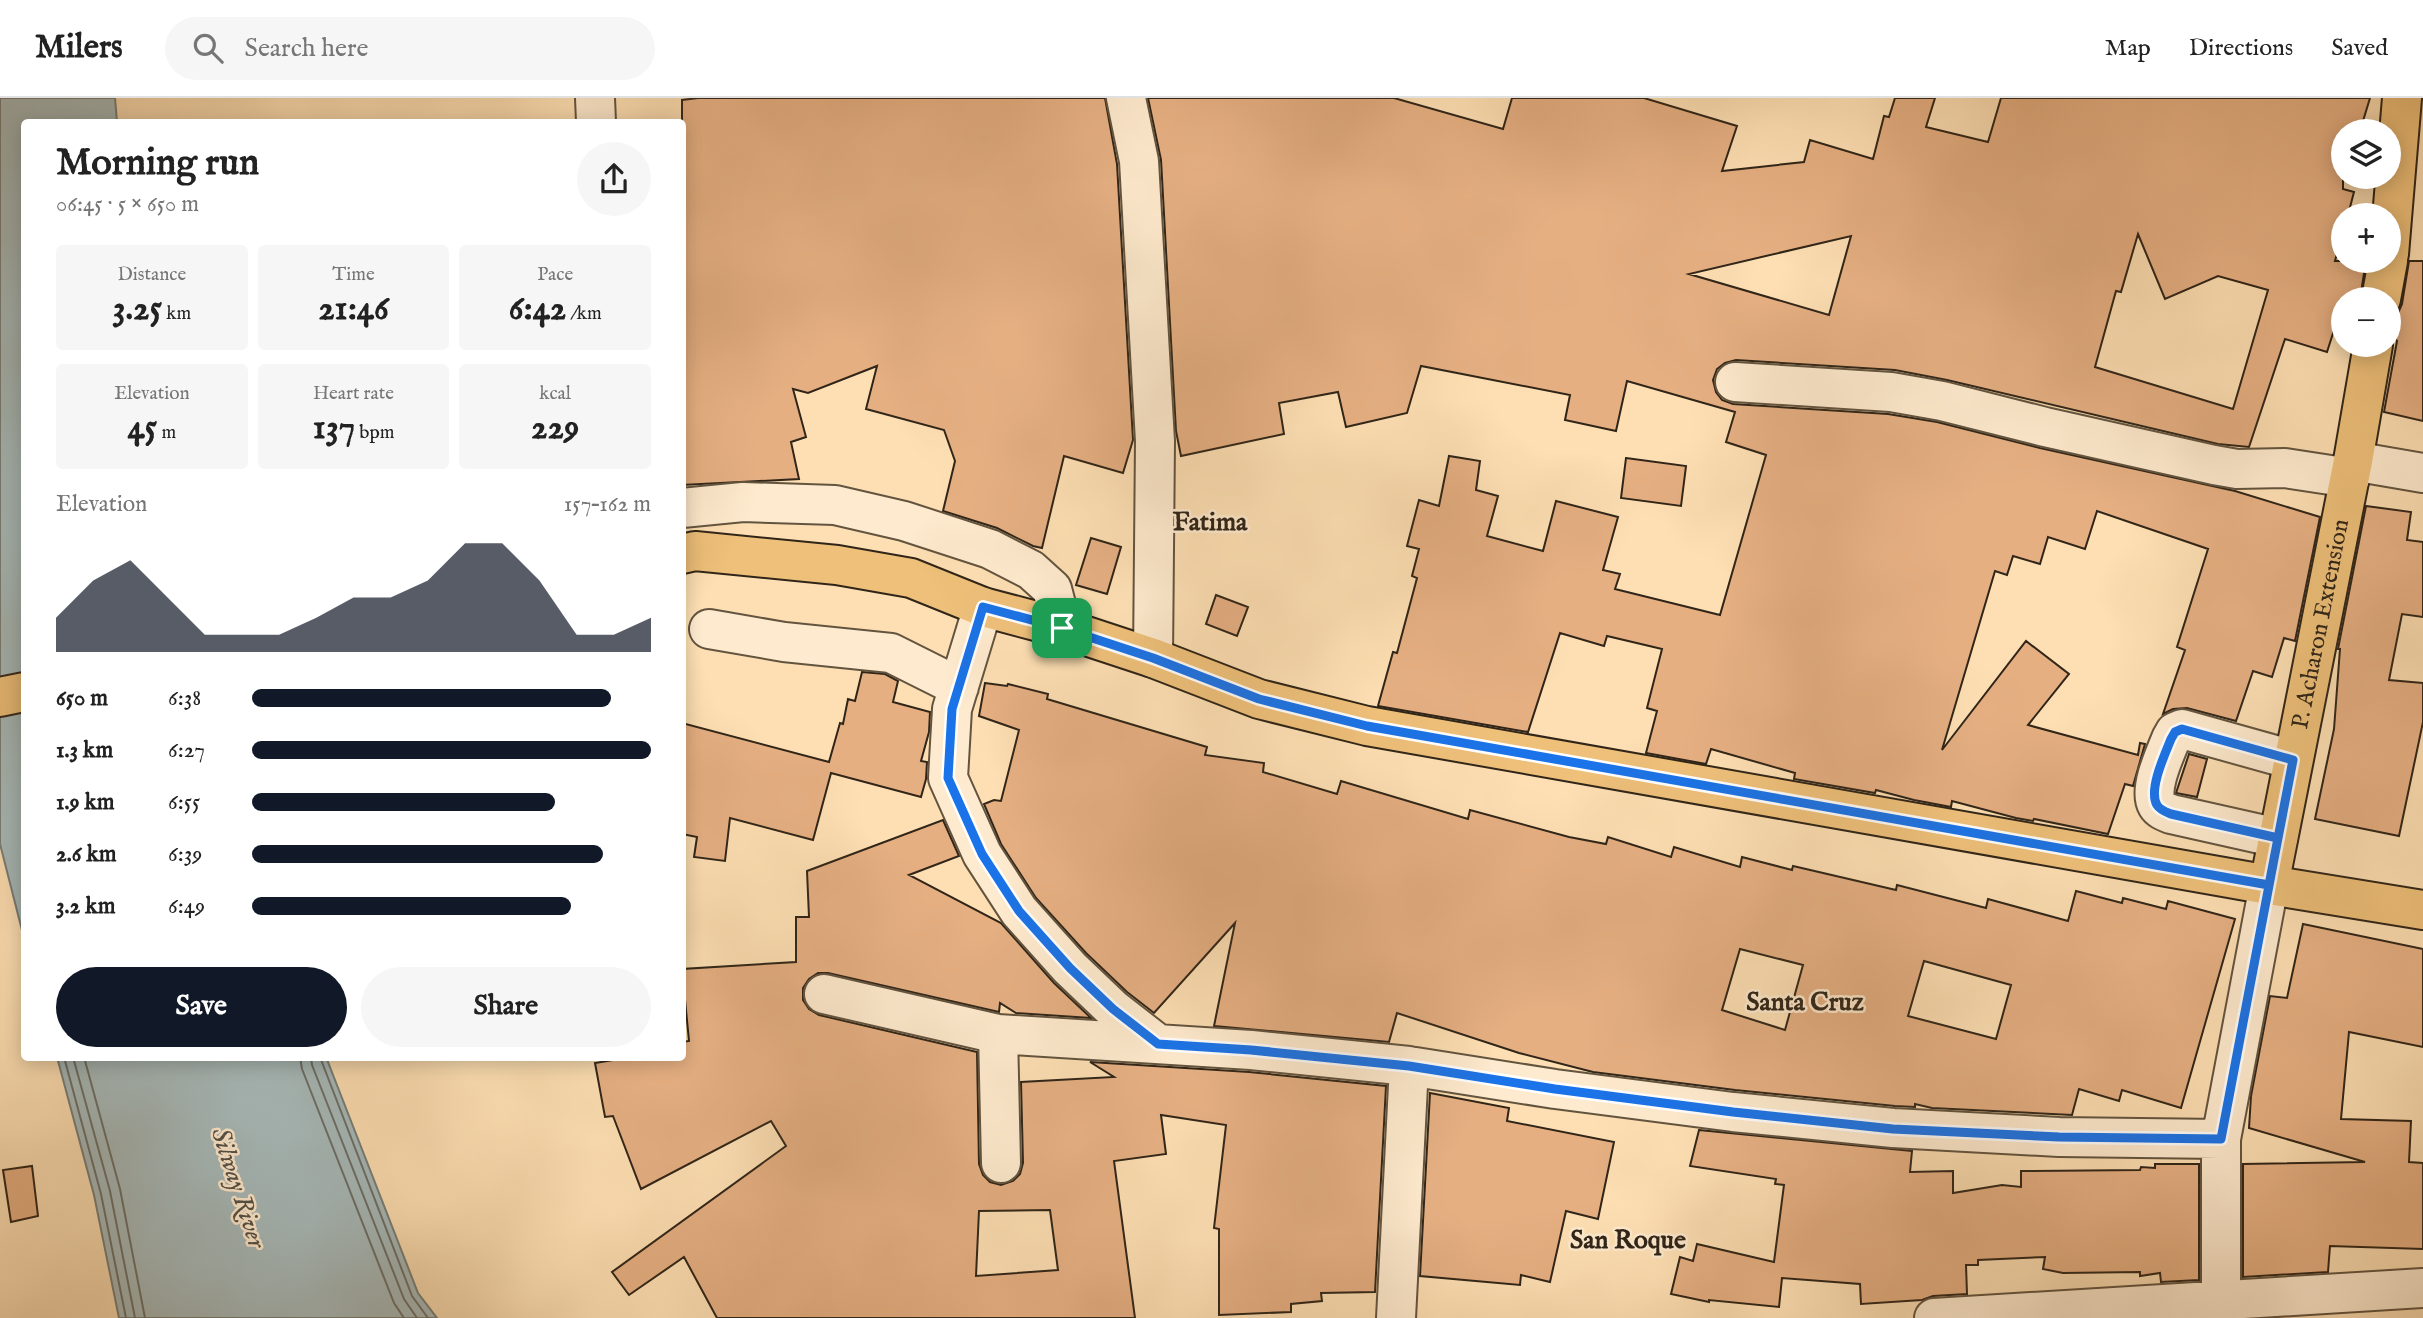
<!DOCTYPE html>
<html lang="en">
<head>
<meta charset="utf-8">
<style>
  body { margin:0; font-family:"IM FELL English",serif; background:#f6f6f6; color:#222; height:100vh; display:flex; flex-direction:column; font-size:26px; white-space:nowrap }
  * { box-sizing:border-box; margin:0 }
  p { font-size:23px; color:#767676 }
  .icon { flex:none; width:38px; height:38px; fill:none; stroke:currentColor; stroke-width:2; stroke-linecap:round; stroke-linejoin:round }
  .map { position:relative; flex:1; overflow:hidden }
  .side { position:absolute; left:21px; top:21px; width:665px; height:942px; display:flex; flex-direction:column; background:#fff; border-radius:7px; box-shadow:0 4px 18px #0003 }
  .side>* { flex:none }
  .tools { position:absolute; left:2331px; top:21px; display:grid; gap:14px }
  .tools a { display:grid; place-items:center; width:70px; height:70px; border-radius:50%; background:#fff; box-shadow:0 4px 18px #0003; font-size:35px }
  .pin { position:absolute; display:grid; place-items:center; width:60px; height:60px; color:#fff; margin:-30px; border-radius:14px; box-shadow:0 4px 10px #0006 }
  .round { display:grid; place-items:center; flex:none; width:74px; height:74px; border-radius:37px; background:#f6f6f6 }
  .overview { display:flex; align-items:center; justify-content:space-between; height:119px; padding:0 35px }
  h1 { font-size:38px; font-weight:700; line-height:52px }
  .stats { display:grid; grid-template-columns:repeat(3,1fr); gap:10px; height:119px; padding:7px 35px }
  .stats div { display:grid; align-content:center; border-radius:7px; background:#f6f6f6; text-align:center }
  .stats b { font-size:35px; font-weight:700 }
  .stats small { font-size:19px; font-weight:400 }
  .stats p { font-size:19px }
  .chart { height:196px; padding:14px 35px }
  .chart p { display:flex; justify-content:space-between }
  .chart svg { width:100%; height:126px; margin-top:7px; fill:#111827; opacity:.7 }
  .cta { display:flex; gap:14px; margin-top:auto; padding:14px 35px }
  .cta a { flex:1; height:80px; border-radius:42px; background:#111827; color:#fff; font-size:28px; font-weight:700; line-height:80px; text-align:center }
  .cta a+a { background:#f6f6f6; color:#222 }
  ul { padding:0 35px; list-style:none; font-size:23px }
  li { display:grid; grid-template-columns:112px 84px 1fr; align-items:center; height:52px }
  li i { height:18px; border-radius:9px; background:#111827 }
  header { display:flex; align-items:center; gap:42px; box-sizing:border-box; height:98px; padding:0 35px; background:#fff; border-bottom:2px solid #e0e0e0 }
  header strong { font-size:33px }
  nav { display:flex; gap:38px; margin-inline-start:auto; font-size:24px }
  .search { width:490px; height:63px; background:#f6f6f6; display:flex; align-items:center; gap:18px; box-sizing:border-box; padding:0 24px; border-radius:38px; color:#767676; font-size:26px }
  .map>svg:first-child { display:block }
  .water { fill:#a6b9b9; stroke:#777e79; stroke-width:2 }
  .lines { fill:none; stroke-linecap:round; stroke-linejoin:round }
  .shore { stroke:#6b6f68; stroke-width:2 }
  .building { fill:#e5af82; stroke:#302518; stroke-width:2; fill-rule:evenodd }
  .minor-casing { stroke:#63543f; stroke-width:42 }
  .major-casing { stroke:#302518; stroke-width:42 }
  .minor { stroke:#feeace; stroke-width:38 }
  .major { stroke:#eec07a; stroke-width:38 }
  .route-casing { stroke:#fff; stroke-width:14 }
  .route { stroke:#1a73e8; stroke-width:9 }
  .labels { text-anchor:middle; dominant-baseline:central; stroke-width:5; stroke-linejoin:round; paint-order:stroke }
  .street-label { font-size:24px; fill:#302518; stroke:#feeace }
  .neighbourhood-label { font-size:26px; font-weight:bold; fill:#302518; stroke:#feeace }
  .water-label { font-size:26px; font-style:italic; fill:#535148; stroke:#feeace }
</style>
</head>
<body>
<header>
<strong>Milers</strong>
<div class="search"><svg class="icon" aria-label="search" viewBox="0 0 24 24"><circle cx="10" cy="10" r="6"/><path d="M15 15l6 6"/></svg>Search here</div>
<nav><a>Map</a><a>Directions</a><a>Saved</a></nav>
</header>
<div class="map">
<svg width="2423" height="1220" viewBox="0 0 2423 1220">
  <rect width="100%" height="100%" fill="#fddfb3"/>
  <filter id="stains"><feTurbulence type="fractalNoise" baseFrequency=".00286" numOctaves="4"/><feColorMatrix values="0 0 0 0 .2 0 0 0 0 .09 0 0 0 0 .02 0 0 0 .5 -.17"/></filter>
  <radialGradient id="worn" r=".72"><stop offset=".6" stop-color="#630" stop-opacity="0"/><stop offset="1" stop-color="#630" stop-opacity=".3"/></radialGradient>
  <path class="water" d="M0,0H115L117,24H24V840L0,746Z
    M57,959H326L418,1195L437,1220H119L94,1097Z"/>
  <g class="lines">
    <path class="shore" d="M64,959L101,1096L126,1220
      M73,959L110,1093L135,1220
      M84,959L120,1091L145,1220
      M300,959L302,971L394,1205L404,1220
      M311,959L312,967L404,1201L417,1220
      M320,959L412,1198L428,1220"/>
  </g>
  <path class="building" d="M698,0H1105L1117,66L1133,342L1123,375L1064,358L1042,450L1033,448L997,430L943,413L955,363L944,332L866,311L877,268L808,295L793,291L806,339L791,344L799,381L682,387V2Z
    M1148,0H1394L1503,31L1512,0H1644L1737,28L1722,73L1804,64L1810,42L1873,61L1884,18L1889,19L1895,0H1935L1926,29L1988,44L2001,0H2370L2360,33H2343V91L2354,94L2348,117H2343V133L2335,163H2366L2360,201H2343V228L2336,226L2327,254L2285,241L2249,349L2218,346L1947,282L1895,272L1736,262L1725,265L1717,271L1713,282L1716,294L1722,302L1733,306L1888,316L1937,324L2040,350L2235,393L2320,419L2295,543L2284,540L2272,579L2253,573L2236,623L2187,610L2173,611L2163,616L2185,552L2177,549L2208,451L2097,413L2085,451L2048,439L2040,466L2013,458L2007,477L1995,473L1942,652L2026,543L2069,576L2028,627L2138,657L2140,645L2145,646L2133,688L2125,686L2108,736L2034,721L2033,723L2016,720L1952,703L1951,709L1914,702L1876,692L1875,695L1794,681L1795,675L1711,651L1706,666L1646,655L1657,613L1647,610L1662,551L1607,538L1604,548L1560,535L1528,634L1378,608L1393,554L1397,555L1417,480L1412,478L1419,451L1407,448L1419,402L1439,408L1449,358L1480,363L1476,392L1498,398L1487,438L1543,453L1556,403L1618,419L1603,472L1620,476L1615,491L1720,517L1766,357L1726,344L1735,314L1627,283L1616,333L1565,322L1570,297L1421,268L1407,315L1346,329L1338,294L1279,305L1284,336L1181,358L1176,333L1161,62ZM2138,136L2165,201L2218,178L2268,192L2233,311L2095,269L2116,193L2121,194ZM1851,138L1829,217L1689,176Z
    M2409,163H2423V323L2384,314L2397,243L2389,233V221L2398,215L2402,206Z
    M1626,360L1686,368L1681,408L1621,400Z
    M2366,408L2411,414L2407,442L2423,444V519L2402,516L2389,582L2423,585V624L2399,738L2315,721L2334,631L2340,551H2338Z
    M1091,440L1121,449L1107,496L1076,487Z
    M1216,497L1248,509L1237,538L1206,526Z
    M862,574L885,576L898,583L893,604L930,614L929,634L921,663L927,664L926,681L921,699L831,675L813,742L730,720L725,763L694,759L697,739L682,736V625L829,664L840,625L843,626L848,601L855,603Z
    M985,585L1007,588L1008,586L1048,596L1047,601L1207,649L1205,657L1264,665L1263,674L1337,696L1341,683L1468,721L1470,712L1569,739L1606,746L1608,739L1671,759L1674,749L1740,769L1742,759L1792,772L1793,768L1896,792L1897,787L1986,810L1988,801L2068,823L2076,793L2122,805L2123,800L2166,811L2168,803L2235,821L2181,1010L2122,992L2119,1003L2079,991L2072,1017L1932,1010L1915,1006V1009L1895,1008L1735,992L1593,974L1519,955L1397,915L1389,944L1214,928L1235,825L1154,915L1127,894L1086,855L1036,800L1001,746L984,706L994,702L1001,703L1019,632L979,618ZM1740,851L1803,867L1785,932L1722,912ZM1924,863L2011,887L1996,941L1908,918Z
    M2189,656L2207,661L2197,699L2176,695Z
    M943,722L959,758L909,777L1001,825L1054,885L1091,920L1016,915L1000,905L999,914L828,875H818L809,881L803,890V902L809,911L819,917L977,954L979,1066L983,1077L990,1084L1001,1087L1013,1083L1020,1076L1023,1065L1021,984L1114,979L1090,964L1249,974L1386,988L1375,1194L1321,1195L1322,1203L1291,1206V1214L1219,1217V1131L1214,1130L1226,1027L1161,1017L1166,1056L1114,1063L1135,1220H717L684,1159L629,1197L612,1174L786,1048L771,1023L641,1091L613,1018L605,1019L595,965L631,959H682V944L689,943L682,871L796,864V819H809L807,773ZM1050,1112L1058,1172L976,1178L979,1113Z
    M2303,826L2423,851V949L2349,934L2341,1021L2411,1023L2409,1064L2423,1065V1151L2330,1148L2328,1174L2243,1179V1066L2365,1064L2249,1030L2251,998L2270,898L2287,900Z
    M1430,995L1509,1010L1507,1023L1614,1044L1598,1121L1566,1113L1550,1184L1521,1177L1520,1187L1420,1178Z
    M1699,1032L1912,1053L1910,1074L1953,1073V1095L2002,1087L2021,1089V1073L2140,1072L2141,1069L2155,1070V1066H2199V1182L2161,1184L2160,1175L2140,1178V1174L2063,1175L2043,1171L2045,1159L1978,1162V1167H1966L1967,1196L1933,1198L1922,1202L1861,1206L1860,1186L1782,1180L1779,1209L1709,1202V1204L1671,1196L1680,1159L1693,1163L1697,1146L1774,1164L1784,1087L1775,1086L1776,1081L1690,1068Z
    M32,1068L38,1118L11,1124L3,1072Z"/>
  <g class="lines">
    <defs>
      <path id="minor" d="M595,0L596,24
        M1126,0L1139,63L1155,343L1153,560
        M1735,284L1891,294L1942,303L2045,329L2214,367L2237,371L2285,370L2350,380
        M2353,363L2423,375
        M682,410L743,404L835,407L904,423L990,451L1031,472L1052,491L1062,530
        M983,509L952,611L948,680L982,756L1019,813L1070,870L1113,911L1158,946
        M709,531L784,544L891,555L959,589
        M2278,740L2171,716C2166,714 2160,712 2157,707C2148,692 2165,656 2171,641L2175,634L2182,631L2293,662
        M824,896L998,936L1251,952L1409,968L1555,991L1733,1014L1893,1030L2059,1039L2221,1041
        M998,936L1001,1065
        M1396,1220L1409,968
        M1934,1220L2423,1190
        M2221,1220V1041L2269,787"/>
      <g id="major">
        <path d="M2389,156L2402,0"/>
        <path d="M2381,201L2388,163"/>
        <path d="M682,456L695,453L837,467L911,480L983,509L1062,530L1153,560L1259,601L1367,628L2269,787L2423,812"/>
        <path d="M0,599L24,594"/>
        <path id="s1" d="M2269,787L2353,363L2373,247"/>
      </g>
    </defs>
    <use href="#minor" class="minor-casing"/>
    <use href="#major" class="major-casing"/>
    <use href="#minor" class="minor"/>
    <use href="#major" class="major"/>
  </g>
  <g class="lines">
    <defs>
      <path id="route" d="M1062,530L983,509L952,611L948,680L982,756L1019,813L1070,870L1113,911L1158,946L1251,952L1409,968L1555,991L1733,1014L1893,1031L2059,1039L2221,1041L2278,740L2171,716C2166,714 2160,712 2157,707C2148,692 2165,656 2171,641L2175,634L2182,631L2293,662L2269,787L1367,628L1259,601L1153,560L1062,530"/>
    </defs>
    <use href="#route" class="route-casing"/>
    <use href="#route" class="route"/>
  </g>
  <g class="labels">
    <g class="street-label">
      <text stroke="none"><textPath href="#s1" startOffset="266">P. Acharon Extension</textPath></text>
    </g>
    <g class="neighbourhood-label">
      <text x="1210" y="424">Fatima</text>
      <text x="1805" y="904">Santa Cruz</text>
      <text x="1628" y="1142">San Roque</text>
    </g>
    <g class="water-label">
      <text transform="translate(238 1090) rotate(72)">Silway River</text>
    </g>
  </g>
  <rect width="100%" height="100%" filter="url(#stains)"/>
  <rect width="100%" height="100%" fill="url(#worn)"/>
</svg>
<div class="tools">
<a><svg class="icon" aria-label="layers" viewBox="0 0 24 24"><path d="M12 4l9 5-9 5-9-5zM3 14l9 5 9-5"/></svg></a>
<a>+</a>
<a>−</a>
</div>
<div class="pin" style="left:1062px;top:530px;background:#1e9e55"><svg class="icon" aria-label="arrive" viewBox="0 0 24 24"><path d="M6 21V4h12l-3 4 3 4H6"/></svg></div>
<section class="side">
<div class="overview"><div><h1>Morning run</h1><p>06:45 · 5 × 650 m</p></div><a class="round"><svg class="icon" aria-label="share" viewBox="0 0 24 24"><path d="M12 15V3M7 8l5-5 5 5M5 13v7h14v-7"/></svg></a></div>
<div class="stats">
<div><p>Distance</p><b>3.25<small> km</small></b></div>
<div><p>Time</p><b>21:46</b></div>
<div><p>Pace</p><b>6:42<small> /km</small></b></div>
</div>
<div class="stats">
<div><p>Elevation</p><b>45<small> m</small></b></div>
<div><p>Heart rate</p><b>137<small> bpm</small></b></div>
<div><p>kcal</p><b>229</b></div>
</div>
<div class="chart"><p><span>Elevation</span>157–162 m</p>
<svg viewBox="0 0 160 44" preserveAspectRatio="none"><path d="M0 44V32L10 19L20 12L30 25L40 38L50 38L60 38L70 32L80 25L90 25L100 19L110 6L120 6L130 19L140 38L150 38L160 32V44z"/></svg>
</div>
<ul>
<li><b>650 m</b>6:38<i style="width:90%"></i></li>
<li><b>1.3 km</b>6:27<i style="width:100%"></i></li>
<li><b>1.9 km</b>6:55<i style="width:76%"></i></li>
<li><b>2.6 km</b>6:39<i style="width:88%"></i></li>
<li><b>3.2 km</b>6:49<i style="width:80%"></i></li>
</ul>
<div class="cta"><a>Save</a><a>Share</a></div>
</section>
</div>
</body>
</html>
